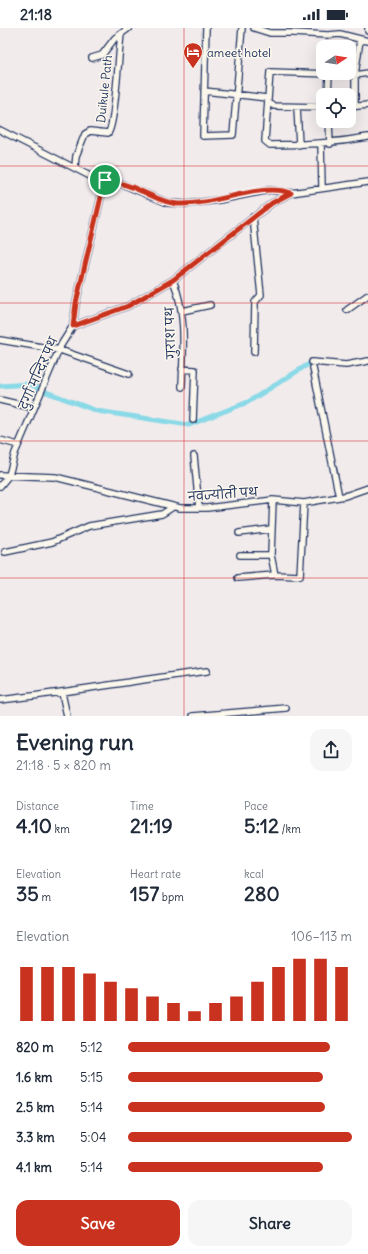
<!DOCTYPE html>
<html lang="en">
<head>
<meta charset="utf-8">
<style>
  body { margin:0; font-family:Delius,"Playpen Sans Deva",sans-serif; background:#f6f6f7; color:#1f2937; height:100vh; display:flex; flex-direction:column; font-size:15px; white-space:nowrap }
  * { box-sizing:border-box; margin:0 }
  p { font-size:13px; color:#747a83 }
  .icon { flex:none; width:22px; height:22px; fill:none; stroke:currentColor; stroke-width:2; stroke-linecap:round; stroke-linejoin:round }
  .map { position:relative; height:688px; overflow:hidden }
  .side { display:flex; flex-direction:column; background:#fff; flex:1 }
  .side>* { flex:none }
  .needle { width:26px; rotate:78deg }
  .buttons { position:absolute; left:316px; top:12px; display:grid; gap:8px }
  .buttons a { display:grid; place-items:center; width:40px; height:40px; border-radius:8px; background:#fff; box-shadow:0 4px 16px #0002; font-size:20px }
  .pin { position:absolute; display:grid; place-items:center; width:34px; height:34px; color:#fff; margin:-17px; border:2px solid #fff; border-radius:50%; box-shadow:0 1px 4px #0007 }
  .round { display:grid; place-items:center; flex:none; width:42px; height:42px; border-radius:12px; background:#f6f6f7 }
  .head { display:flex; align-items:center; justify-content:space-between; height:68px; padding:0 16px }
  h1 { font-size:22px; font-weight:700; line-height:30px }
  .metrics { display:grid; grid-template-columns:repeat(3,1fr); gap:6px; height:68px; padding:4px 16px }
  .metrics div { display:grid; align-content:center }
  .metrics b { font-size:20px; font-weight:700 }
  .metrics small { font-size:11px; font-weight:400 }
  .metrics p { font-size:11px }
  .chart { height:112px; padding:8px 16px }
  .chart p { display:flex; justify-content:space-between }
  .chart svg { width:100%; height:72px; margin-top:4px; stroke:#c8321e; stroke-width:6 }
  .action { display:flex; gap:8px; margin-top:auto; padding:8px 16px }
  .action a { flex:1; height:46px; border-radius:12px; background:#c8321e; color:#fff; font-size:16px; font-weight:700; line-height:46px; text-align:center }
  .action a+a { background:#f6f6f7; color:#1f2937 }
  ul { padding:0 16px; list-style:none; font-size:13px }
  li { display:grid; grid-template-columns:64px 48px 1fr; align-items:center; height:30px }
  li i { height:10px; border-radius:5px; background:#c8321e }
  .status { display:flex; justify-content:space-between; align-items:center; height:28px; padding:0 20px; background:#fff; direction:ltr }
  .status svg { height:11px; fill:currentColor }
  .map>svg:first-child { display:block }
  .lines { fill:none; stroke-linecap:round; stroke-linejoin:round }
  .canal { stroke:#8ad9e7; stroke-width:5 }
  .minor-casing { stroke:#1b2f5e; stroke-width:8 }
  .minor { stroke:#fbf7ec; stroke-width:5.5 }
  .route-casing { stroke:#fff; stroke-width:8 }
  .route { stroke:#c8321e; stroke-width:5 }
  .grid { fill:none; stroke:#d62828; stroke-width:1; stroke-opacity:0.55 }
  .labels { text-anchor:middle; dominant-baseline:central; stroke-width:3; stroke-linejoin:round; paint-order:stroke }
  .poi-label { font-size:12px; fill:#1b2f5e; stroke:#fbf7ec; text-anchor:start }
  .street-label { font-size:12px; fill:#1b2f5e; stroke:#fbf7ec }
</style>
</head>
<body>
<div class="status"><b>21:18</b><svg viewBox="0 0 49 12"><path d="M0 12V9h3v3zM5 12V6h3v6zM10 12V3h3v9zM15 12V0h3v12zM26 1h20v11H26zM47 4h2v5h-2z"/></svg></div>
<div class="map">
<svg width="368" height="688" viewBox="0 0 368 688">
  <rect width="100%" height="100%" fill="#f2ebec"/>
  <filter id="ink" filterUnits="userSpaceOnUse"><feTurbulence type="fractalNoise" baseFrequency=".025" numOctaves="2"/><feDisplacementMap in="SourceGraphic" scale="8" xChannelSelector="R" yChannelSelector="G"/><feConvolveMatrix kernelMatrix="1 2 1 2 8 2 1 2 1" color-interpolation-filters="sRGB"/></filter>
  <g filter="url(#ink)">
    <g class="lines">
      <path class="canal" d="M0,358L31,356L41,362L97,383L189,397L248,374L312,334"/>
      <defs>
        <path id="minor" d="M206,0L203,108L233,107L242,0
          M254,0L270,5H293L328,7L340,6L368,13
          M368,0V3
          M92,30L102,27L115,10L129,0
          M355,47L368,45
          M204,63L267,70
          M328,67L329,46L270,44L265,113L270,117C304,117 335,115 368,109
          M269,75L274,78L323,79
          M355,78V47L360,12
          M297,79L299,117
          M349,79L368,77
          M329,93L330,116
          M0,102L90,148L120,155L168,175L187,176L219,172L270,162L291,165
          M321,115L322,159
          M75,139L76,128L85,106L90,103L108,105C115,99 119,21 121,6
          M253,189L261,267L255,274L254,324
          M173,252C187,286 183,323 182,359
          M347,282L368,267
          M182,283L210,277
          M73,298L76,275L105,152
          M0,312L60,322L129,346
          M312,334L346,337L368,333
          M313,340L339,469
          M182,341L195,342L193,392
          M0,372L34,380
          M0,412L18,417
          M194,428L199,480
          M0,447L55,449L180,480H207L273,472L304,475L345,468L368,460
          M0,458L9,447L15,425L61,317L73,298L128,278L173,252L272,175L291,165L368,154
          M273,472L271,527L275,547L300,548L304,475
          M239,505L271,501
          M5,524L52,514L89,498L162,486L173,479
          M240,527H271
          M238,550L275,547
          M62,665L67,688
          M0,672C69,664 138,652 207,643
          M193,688L286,680"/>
      </defs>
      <use href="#minor" class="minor-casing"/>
      <use href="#minor" class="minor"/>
    </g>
  </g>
  <g class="lines" filter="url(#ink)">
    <defs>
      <path id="route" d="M105,152C117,154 129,157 141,163C153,168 164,175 178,176C214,178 259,154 291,165L272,175L173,252L128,278L73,298L76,275Z"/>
    </defs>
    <use href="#route" class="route-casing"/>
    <use href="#route" class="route"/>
  </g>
  <path class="grid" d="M184,0V688M0,138H368M0,275H368M0,413H368M0,550H368"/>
  <defs>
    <symbol id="hotel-pin" viewBox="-11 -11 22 30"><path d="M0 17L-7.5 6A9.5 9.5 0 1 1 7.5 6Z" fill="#c8321e" stroke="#fbf7ec"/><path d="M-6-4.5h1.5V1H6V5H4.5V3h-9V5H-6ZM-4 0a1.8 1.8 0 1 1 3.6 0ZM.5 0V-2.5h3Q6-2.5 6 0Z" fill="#fff"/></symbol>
  </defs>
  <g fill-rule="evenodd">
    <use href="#hotel-pin" x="182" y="13" width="22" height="30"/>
  </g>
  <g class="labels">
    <g class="poi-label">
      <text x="207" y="24">ameet hotel</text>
    </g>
    <g class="street-label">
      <text transform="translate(104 61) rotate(-84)">Duikule Path</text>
      <text transform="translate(170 305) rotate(-92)">गुराश पथ</text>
      <text transform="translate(38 345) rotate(-66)">दुर्गा मन्दिर पथ</text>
      <text transform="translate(223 466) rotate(-4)">नवज्योती पथ</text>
    </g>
  </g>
</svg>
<div class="buttons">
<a><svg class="needle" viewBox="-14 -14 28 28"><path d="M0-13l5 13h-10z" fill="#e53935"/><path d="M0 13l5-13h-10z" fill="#747a83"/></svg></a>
<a><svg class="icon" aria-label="locate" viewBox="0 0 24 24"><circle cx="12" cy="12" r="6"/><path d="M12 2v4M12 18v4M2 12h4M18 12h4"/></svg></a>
</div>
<div class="pin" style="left:105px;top:152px;background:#1e9e55"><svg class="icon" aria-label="arrive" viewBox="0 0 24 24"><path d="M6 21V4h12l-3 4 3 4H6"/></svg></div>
</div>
<section class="side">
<div class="head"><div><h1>Evening run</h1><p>21:18 · 5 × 820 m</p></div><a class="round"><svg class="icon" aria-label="share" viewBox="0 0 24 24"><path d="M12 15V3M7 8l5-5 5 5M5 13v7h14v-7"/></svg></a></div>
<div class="metrics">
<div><p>Distance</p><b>4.10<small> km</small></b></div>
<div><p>Time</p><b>21:19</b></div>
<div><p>Pace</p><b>5:12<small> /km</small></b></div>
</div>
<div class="metrics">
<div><p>Elevation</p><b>35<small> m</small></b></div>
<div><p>Heart rate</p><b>157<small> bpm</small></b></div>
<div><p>kcal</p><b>280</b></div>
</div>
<div class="chart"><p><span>Elevation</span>106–113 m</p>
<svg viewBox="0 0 160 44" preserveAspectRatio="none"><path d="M5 44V11M15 44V11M25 44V11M35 44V15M45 44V20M55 44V24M65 44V29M75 44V33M85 44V38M95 44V33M105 44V29M115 44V20M125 44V11M135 44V6M145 44V6M155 44V11"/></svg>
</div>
<ul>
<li><b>820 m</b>5:12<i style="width:90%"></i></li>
<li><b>1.6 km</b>5:15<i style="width:87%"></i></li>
<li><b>2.5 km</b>5:14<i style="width:88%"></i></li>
<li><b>3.3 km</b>5:04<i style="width:100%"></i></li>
<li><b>4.1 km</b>5:14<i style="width:87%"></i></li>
</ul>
<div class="action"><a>Save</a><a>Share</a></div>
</section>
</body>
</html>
